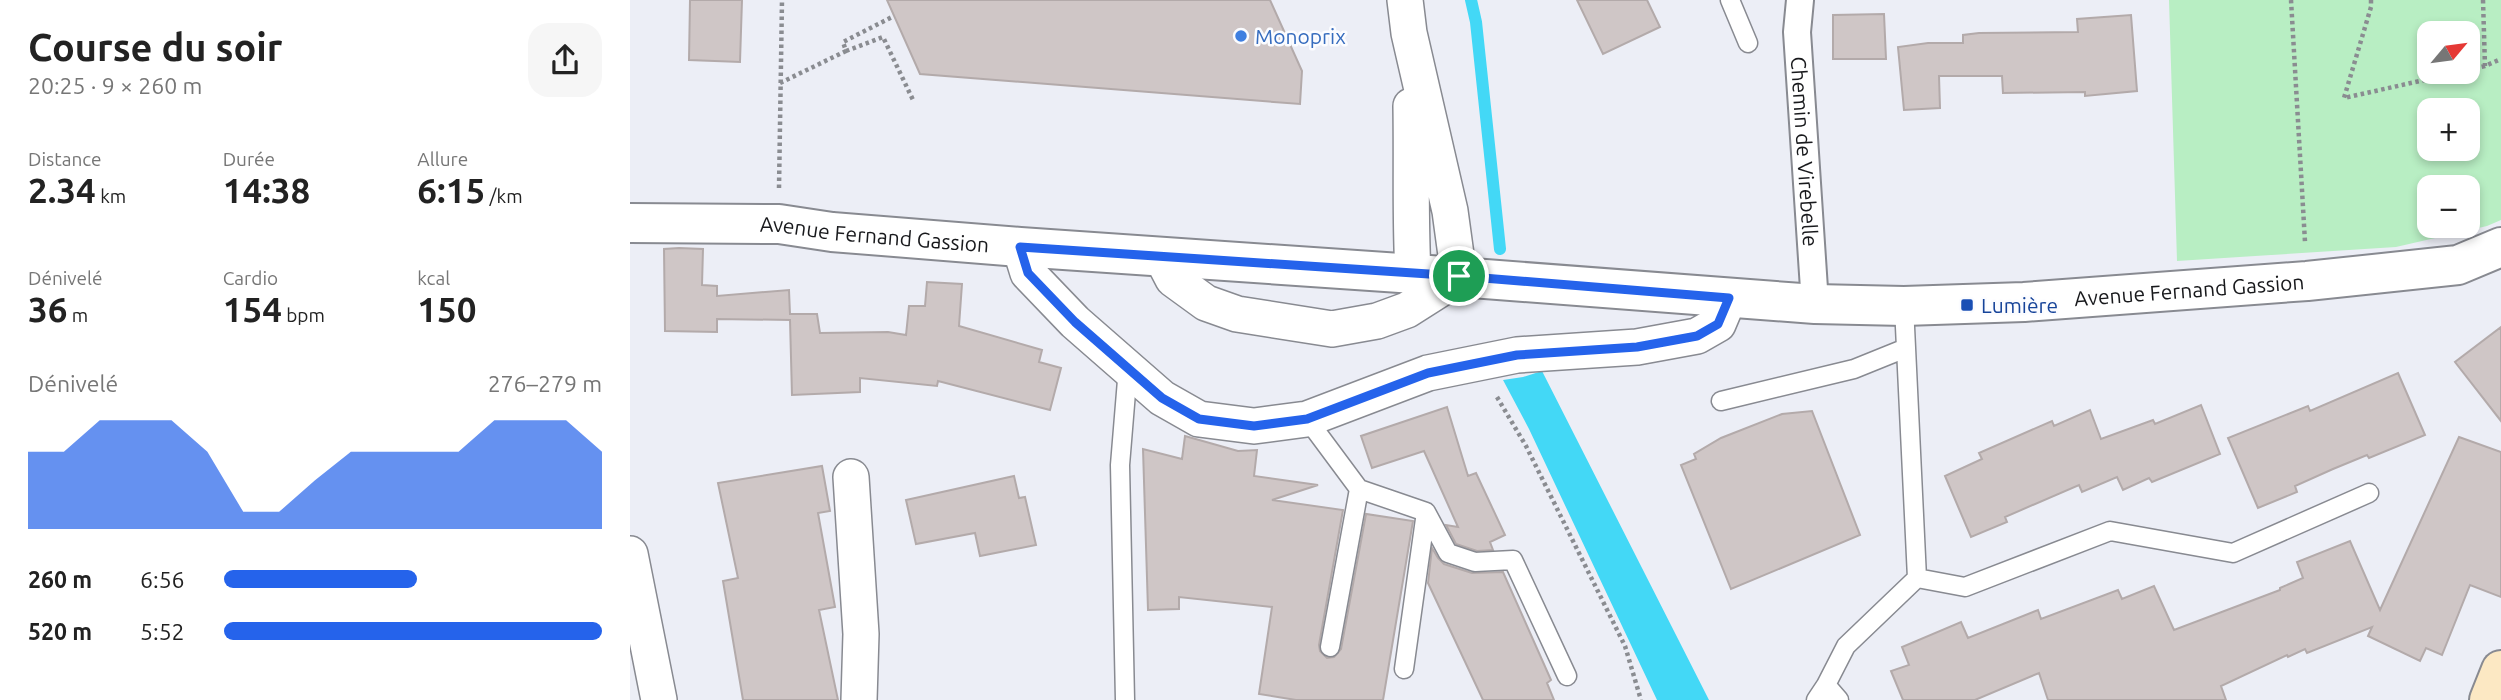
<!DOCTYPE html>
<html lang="fr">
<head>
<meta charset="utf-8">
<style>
  body { margin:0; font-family:Ubuntu,sans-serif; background:#f6f6f6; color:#222; height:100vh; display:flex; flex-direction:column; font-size:26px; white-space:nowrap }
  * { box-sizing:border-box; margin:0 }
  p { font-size:23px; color:#767676 }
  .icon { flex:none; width:38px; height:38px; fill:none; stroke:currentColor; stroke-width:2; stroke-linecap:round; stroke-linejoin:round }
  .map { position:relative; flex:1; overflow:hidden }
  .sheet { display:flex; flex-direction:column; background:#fff; width:630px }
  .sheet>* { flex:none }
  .needle { width:46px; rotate:61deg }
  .fabs { position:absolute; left:1787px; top:21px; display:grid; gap:14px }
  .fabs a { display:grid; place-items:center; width:63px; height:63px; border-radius:14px; background:#fff; box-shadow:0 4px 10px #0003; font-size:35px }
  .pin { position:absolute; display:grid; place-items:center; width:60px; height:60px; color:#fff; margin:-30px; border:4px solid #fff; border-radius:50%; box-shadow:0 2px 7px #0007 }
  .round { display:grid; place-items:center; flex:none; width:74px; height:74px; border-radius:21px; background:#f6f6f6 }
  .overview { display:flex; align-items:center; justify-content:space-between; height:119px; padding:0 28px }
  h1 { font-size:38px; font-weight:600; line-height:52px }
  .metrics { display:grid; grid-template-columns:repeat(3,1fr); gap:10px; height:119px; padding:7px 28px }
  .metrics div { display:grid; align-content:center }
  .metrics b { font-size:35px; font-weight:600 }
  .metrics small { font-size:19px; font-weight:400 }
  .metrics p { font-size:19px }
  .chart { height:196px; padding:14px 28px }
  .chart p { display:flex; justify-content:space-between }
  .chart svg { width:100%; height:126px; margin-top:7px; fill:#2563eb; opacity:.7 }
  ul { padding:0 28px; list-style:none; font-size:23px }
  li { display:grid; grid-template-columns:112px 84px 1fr; align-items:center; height:52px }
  li i { height:18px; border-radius:9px; background:#2563eb }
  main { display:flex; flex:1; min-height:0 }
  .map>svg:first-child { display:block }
  .green { fill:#b8eec3; fill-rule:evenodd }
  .water { fill:#43d8f6 }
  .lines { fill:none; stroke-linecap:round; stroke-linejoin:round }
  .stream { stroke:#43d8f6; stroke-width:12 }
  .building { fill:#cfc6c6; stroke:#b3aaaa; stroke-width:2 }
  .service-casing { stroke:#888a91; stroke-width:21 }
  .pedestrian-casing { stroke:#888a91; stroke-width:30 }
  .minor-casing { stroke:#888a91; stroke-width:38 }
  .tertiary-casing { stroke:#888a91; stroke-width:42 }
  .secondary-casing { stroke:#888a91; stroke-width:42 }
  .path { stroke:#8a8c91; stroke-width:4.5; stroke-dasharray:3.5 3.5; stroke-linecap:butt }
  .service { stroke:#fff; stroke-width:18 }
  .pedestrian { stroke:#fff; stroke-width:26 }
  .minor { stroke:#fff; stroke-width:35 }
  .tertiary { stroke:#fff; stroke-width:38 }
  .secondary { stroke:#fce8c3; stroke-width:38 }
  .route-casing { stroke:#fff; stroke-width:14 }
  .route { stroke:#2563eb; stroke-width:9 }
  .shop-dot { fill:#3f7fe0; stroke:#fbfcff; stroke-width:2.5 }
  .transit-dot { fill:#1a4fb4; stroke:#fbfcff; stroke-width:2.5 }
  .labels { text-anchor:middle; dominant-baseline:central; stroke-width:5; stroke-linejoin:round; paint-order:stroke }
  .shop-label { font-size:21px; fill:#366cbe; stroke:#fbfcff; text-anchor:start }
  .street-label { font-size:21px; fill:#18191c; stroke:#fbfcff }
  .transit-label { font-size:21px; fill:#164399; stroke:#fbfcff; text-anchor:start }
</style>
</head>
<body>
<main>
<section class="sheet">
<div class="overview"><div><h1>Course du soir</h1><p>20:25 · 9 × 260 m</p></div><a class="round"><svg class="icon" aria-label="share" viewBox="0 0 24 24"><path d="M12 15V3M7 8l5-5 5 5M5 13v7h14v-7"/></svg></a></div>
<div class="metrics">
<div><p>Distance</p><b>2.34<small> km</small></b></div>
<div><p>Durée</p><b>14:38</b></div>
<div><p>Allure</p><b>6:15<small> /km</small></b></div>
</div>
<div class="metrics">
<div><p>Dénivelé</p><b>36<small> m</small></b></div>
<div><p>Cardio</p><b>154<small> bpm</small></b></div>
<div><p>kcal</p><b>150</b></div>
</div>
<div class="chart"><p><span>Dénivelé</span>276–279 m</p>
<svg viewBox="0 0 160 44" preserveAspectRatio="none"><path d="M0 44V17L10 17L20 6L30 6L40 6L50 17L60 38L70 38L80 27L90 17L100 17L110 17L120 17L130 6L140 6L150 6L160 17V44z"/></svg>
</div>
<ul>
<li><b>260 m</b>6:56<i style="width:51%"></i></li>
<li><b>520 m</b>5:52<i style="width:100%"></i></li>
</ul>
</section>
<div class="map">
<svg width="1871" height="700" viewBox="0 0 1871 700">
  <rect width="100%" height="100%" fill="#eceef6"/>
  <path class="green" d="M1539,0H1871V220L1857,226L1766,247L1547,261ZM1799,33H1838V72H1799ZM1799,110H1838V149H1799ZM1799,187H1838V226H1799Z"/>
  <path class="water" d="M912,371L1079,700H1027L899,429L873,380L893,377Z"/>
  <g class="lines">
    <path class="stream" d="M841,0L846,22L870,249"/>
  </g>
  <path class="building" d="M60,0H112L110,62L59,60Z
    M257,0H640L672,71L670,104L290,74Z
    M947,0H1017L1030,27L973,54Z
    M1254,14L1256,59H1203V15Z
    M1501,15L1507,91L1455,96V92L1373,93L1372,76H1309L1310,108L1274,110L1268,47L1298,43H1333V35L1349,33L1448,32L1447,19Z
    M49,248L73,249L72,285L87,286V296L159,290L160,314H187L190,333L258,332L276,335L279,306H295L297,282L332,284L329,326L412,350L409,362L431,368L420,410L308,381L307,386L230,378V392L162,395L160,320L87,319V332L35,331L34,249Z
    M1871,327V421L1825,362Z
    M1768,373L1795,435L1739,458L1737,455L1703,469L1665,486L1667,492L1628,508L1598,438L1678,406L1680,411Z
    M1571,405L1590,454L1522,482L1519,478L1493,490L1487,477L1452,492L1449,485L1375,517L1377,522L1341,537L1315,476L1352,459L1349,453L1422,421L1424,426L1460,410L1471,439L1523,420L1525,424Z
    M817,407L838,476L846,473L875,535L860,542L863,550L847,551L826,544L816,525L828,527L794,451L742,468L731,436Z
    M1182,411L1230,535L1101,589L1051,465L1066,459L1064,454L1091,438L1152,414Z
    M555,436L608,451L627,450L624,476L688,485L642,500L713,510L689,645L690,651L697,658L704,657L711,649L736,514L783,521L753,700H666L629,694L642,607L549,597V609L518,610L513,449L552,459Z
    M1829,437L1871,452V597L1840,585L1812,655L1796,648L1790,661L1738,636L1742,627L1677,653L1675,649L1658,657L1657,655L1591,686L1596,700H1418L1409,673L1345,700H1273L1261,671L1279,665L1272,647L1331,622L1338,638L1408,610L1411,619L1488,590L1492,599L1524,586L1544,630L1650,590V588L1673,578L1667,562L1720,541L1750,610Z
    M192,466L200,511L188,513L205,607L189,610L208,700H113L93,581L108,578L88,483Z
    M384,476L389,498L395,497L406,545L350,556L345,533L286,544L276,500Z
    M802,548L808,558L814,564L842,573L873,572L921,680L917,683L924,700H853L798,583Z"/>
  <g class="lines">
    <defs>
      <path id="service" d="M1100,0L1118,43
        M1091,401L1224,369L1276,348
        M677,419L729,489L796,512L818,553L845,562L883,560L937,676
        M1287,578L1335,587L1480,531L1603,553L1739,493
        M700,647L729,489
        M774,669L796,512
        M1196,685L1209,700
        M495,700L490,465L498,368
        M1186,700L1196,685L1216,646L1287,578L1274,306"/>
      <g id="pedestrian">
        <path id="s1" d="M1170,0L1167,32L1185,304"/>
      </g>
      <path id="minor" d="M781,106C782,162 780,218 783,273
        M390,247L398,273L445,322L532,398L569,419L624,426L677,419L798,373L887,355L1007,347L1067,336L1088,324L1099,298
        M531,256L543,279L576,303L607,314L702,329L747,321L777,310L829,277L820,211L779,33L775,0
        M221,477L231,634L229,700
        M0,554L29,700"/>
      <g id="tertiary">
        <path id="s2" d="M0,223L149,224L202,232L390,247L829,277L1185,304L1274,306L1394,302L1677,281L1828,265L1871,247"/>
      </g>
      <path id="secondary" d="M1859,700L1871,670"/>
    </defs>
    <use href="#service" class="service-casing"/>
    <use href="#pedestrian" class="pedestrian-casing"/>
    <use href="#minor" class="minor-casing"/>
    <use href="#tertiary" class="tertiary-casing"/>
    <use href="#secondary" class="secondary-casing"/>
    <path class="path" d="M1661,0L1675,242
      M1741,0V7L1714,98L1830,72
      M1853,0L1855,66
      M216,51L253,37L283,100
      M1838,70L1855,66L1871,59
      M150,83L216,51L213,42L264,16
      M149,188L152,0
      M867,397L896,446L995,646L1011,700"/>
    <use href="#service" class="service"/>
    <use href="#pedestrian" class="pedestrian"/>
    <use href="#minor" class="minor"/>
    <use href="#tertiary" class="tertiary"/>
    <use href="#secondary" class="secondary"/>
  </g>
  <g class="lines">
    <defs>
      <path id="route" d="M390,247L829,276L1099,298L1088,324L1067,336L1007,347L887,355L798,373L677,419L624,426L569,419L532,398L445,322L398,273Z"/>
    </defs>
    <use href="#route" class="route-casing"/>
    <use href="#route" class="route"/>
  </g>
  <circle class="shop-dot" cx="611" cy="36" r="7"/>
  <rect class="transit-dot" x="1330" y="298" width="14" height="14" rx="3.5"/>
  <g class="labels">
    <g class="shop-label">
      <text x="625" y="36">Monoprix</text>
    </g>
    <g class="street-label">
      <text stroke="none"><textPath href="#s1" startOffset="152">Chemin de Virebelle</textPath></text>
      <text stroke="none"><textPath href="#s2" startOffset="245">Avenue Fernand Gassion</textPath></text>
      <text stroke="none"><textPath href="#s2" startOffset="1563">Avenue Fernand Gassion</textPath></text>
    </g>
    <g class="transit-label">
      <text x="1351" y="305">Lumière</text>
    </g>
  </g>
</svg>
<div class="fabs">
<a><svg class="needle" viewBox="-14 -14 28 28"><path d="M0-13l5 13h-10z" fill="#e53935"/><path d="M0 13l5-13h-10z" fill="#767676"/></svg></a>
<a>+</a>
<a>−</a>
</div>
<div class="pin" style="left:829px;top:276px;background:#1e9e55"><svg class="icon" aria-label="arrive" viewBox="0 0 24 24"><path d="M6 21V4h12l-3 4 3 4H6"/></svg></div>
</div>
</main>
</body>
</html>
